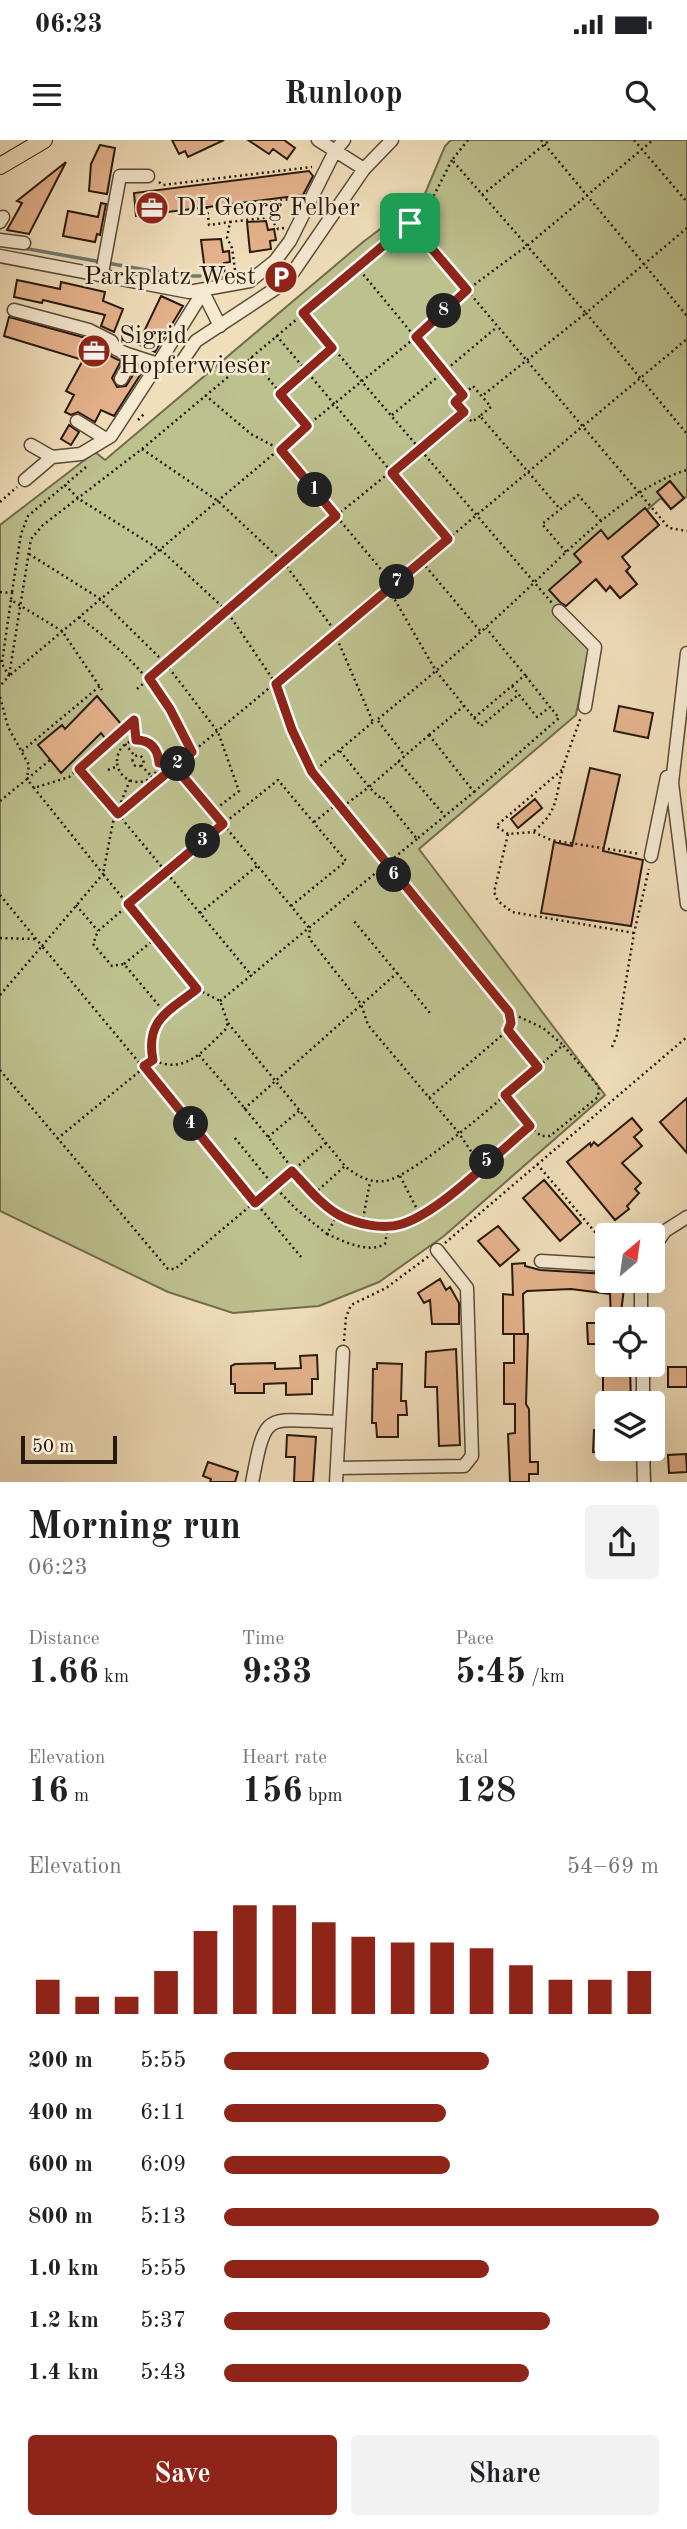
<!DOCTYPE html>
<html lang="en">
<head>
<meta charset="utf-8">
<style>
  body { margin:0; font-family:"Old Standard TT",serif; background:#f2f2f2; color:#202124; height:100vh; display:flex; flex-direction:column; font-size:26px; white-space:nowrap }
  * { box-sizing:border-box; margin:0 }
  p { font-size:23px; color:#757577 }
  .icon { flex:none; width:38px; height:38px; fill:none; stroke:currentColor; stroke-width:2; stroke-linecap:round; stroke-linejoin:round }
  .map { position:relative; height:1342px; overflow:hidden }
  .panel { display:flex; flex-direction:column; background:#fff; flex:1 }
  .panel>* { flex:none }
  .needle { width:46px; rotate:29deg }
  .controls { position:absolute; left:595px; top:1083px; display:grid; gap:14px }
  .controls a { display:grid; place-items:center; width:70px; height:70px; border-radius:7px; background:#fff; box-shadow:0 7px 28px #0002; font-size:35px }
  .scale { position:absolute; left:21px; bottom:18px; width:96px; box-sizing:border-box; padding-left:7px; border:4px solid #27190d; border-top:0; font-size:19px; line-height:24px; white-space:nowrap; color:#27190d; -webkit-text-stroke:5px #f6ead3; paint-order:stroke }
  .pin { position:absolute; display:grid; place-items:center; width:60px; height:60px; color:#fff; margin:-30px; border-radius:14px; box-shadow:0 4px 10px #0006 }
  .km { position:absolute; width:35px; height:35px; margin:-18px; border-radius:50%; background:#222; color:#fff; font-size:19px; line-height:35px; text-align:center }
  .round { display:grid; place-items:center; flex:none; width:74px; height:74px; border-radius:7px; background:#f2f2f2 }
  .summary { display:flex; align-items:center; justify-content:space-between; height:119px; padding:0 28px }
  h1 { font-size:38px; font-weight:800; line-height:52px }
  .stats { display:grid; grid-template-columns:repeat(3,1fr); gap:10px; height:119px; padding:7px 28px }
  .stats div { display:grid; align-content:center }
  .stats b { font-size:35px; font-weight:800 }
  .stats small { font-size:19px; font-weight:400 }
  .stats p { font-size:19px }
  .chart { height:196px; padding:14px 28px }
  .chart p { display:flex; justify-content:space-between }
  .chart svg { width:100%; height:126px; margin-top:7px; stroke:#8f2418; stroke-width:6 }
  .action { display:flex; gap:14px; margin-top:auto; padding:14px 28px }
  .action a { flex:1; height:80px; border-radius:7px; background:#8f2418; color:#fff; font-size:28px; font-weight:800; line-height:80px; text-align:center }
  .action a+a { background:#f2f2f2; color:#202124 }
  ul { padding:0 28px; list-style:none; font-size:23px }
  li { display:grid; grid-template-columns:112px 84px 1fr; align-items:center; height:52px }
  li i { height:18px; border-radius:9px; background:#8f2418 }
  .status { display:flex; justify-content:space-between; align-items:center; height:49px; padding:0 35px; background:#fff; direction:ltr }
  .status svg { height:19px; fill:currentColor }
  header { display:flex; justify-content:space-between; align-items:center; height:91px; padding:0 28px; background:#fff; font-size:32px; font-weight:800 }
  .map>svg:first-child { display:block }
  .green { fill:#bdc18e; stroke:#726d4e; stroke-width:2 }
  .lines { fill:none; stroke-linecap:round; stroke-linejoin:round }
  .stream { stroke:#6d7b72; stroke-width:3.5 }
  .building { fill:#e6b38d; stroke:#27190d; stroke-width:2 }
  .minor-casing { stroke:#5a4a38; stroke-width:15 }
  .major-casing { stroke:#27190d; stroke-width:18 }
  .path { stroke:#27190d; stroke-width:2.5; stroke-dasharray:2 3.5; stroke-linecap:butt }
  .minor { stroke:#f6ead3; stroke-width:12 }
  .major { stroke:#f1dfbb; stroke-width:16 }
  .route-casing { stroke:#fff; stroke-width:14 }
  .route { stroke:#8f2418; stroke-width:9 }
  .labels { text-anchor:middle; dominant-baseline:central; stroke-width:5; stroke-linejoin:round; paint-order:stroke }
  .poi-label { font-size:26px; fill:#27190d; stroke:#f6ead3; text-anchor:start }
</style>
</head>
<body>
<div class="status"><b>06:23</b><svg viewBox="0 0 49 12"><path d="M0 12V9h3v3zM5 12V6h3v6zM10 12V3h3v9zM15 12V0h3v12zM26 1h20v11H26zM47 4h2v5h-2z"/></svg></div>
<header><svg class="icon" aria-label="menu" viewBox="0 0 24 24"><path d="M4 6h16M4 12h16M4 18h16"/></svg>Runloop<svg class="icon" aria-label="search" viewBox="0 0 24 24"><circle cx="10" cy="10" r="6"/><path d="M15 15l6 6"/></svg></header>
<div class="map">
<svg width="687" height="1343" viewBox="0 0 687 1343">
  <rect width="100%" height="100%" fill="#f1dfbb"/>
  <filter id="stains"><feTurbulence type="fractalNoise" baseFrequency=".00286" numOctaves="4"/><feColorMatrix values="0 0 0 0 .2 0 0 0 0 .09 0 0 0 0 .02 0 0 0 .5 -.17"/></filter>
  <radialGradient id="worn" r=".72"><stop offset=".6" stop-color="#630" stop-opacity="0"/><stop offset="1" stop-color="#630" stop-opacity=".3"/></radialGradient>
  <path class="green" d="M451,0H687V356L671,369L661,358L647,370L659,385L622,417L630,427L627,431L637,444L620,458L610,447L606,451L595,439L556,474L589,509L576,575L419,709L605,955L444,1096L379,1142L319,1166L233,1173L168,1152L0,1071V385L95,312L105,320L363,102L424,56L445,6Z"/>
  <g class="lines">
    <path class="stream" d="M23,108L180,136H200"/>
  </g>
  <path class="building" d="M172,0H224L188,17L185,11L179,14Z
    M248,0H284L295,8L287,19L273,9L269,14Z
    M100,5L115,8L107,54L89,51L91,24Z
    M66,22L29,94L7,90L22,63L17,61Z
    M309,31L313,36L303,55L136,76L134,53Z
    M101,63L106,64L100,95L97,94L95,102L63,96L68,71L98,77Z
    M266,81L268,90L274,89L276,100L270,101L271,109L250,112L247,82Z
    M221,99L223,112L229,111L230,122L224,123L225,137L206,139L201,100Z
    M17,140L60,149L61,142L105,152L103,161L123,169L114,192L101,186L105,175L43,160L42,163L14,157Z
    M161,156L183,166L155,212L138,204Z
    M9,177L86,198L105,208L112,217L121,221L112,238L117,247L126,246L138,227L144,229L114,276L101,270L95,282L78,272L71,275L65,272L74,255L66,251L83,220L4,196Z
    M69,285L79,292L71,305L61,299Z
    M670,341L684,358L671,369L657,352Z
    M645,368L659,385L622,417L630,427L626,431L637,444L620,458L610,446L606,451L596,439L566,466L560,462L549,450L581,422L574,414L601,390L608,399Z
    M97,556L121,584L105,598L101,593L61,633L38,605L62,585L65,589Z
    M619,566L653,573L648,598L614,591Z
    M590,628L620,635L603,711L643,720L631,786L541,773L554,702L572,706Z
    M535,659L542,668L518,688L511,679Z
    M687,958V1013L660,982Z
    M632,978L642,990L634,997L642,1006L622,1023L641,1043L635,1049L639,1053L627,1066L629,1069L615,1080L567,1022L590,1003L591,1006L594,1002L598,1006Z
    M544,1040L581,1083L560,1101L523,1058Z
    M498,1086L519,1110L500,1126L478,1101Z
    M525,1123V1126L540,1130L607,1134V1141H625L620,1180H611L610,1154L571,1149L527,1151L523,1154L524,1194H503V1154L513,1155L512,1124Z
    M440,1139L446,1150L450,1147L459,1163V1184H432L430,1160L424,1163L418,1153Z
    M587,1183H607V1204H588Z
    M514,1194H528L526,1264L529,1269L530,1322H538V1334H529V1342H510L508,1294L515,1293V1264H504V1223H514Z
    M456,1209L460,1305L439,1306L437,1247H425L426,1212Z
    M317,1215L318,1239H312V1254L286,1255V1243L264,1244V1253H235V1244H231V1226L235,1224L275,1223V1229L301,1228L300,1216Z
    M377,1223L402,1224L401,1261H406L407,1275H398V1297H377L376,1283H372L373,1229H377Z
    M668,1227H687V1247H668Z
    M630,1228L631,1264H603V1229Z
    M594,1290L607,1291V1313L593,1312Z
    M287,1295L316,1297L313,1342H294L295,1317H286Z
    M686,1314L687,1332L669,1333L668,1315Z
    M208,1322L238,1332L235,1342H210L211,1339L203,1336Z"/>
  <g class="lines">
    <defs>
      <path id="minor" d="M318,0L364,29
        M0,82L3,77
        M0,100L24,103
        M0,116L189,152L250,141L275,121L290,101L335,11L344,0
        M102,133L120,36H148
        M203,152L220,186
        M14,170L89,190L111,201L116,209L127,214L158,224L203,152
        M179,226L196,201L287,141L364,29L392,0
        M121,239L134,216
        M77,281L106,299
        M31,305L52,317
        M25,340L52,317L81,314L111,296L158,224
        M559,471L595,507L585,567
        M687,513L672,643L687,764
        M651,716L667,637
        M653,1108L665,1091L687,1077
        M541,1121L607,1125
        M641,1141V1180
        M643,1264V1225
        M643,1309L644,1343
        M337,1328L464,1326L472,1316L467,1148L437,1110
        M252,1343C266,1268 265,1280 337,1282
        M336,1343L343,1212"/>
      <path id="major" d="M0,26L44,0"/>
    </defs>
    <use href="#minor" class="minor-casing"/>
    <use href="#major" class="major-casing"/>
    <path class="path" d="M468,0L452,20L586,173L482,256
      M541,0L687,176
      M634,0L687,62
      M452,20L429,65L358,128L463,255
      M159,42L163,45L312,27
      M482,55L550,0
      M207,67L209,85L230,82
      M410,83L669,388L687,391
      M284,88L278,89L273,82L271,62L296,58
      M687,88L586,173L687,294
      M235,130L232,108L227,98L230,82L272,77
      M303,173L552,463
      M251,217L307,286L416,197L467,150L528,105L653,0
      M280,254L332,208
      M205,255L251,294L281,310L394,445L392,455L436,531L474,578L525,535L486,488
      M392,275L497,187
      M480,276L472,282L455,262L473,246L491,267L480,276L560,369
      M138,280L145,273
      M307,286L9,536L31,399L43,385L142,309L358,128
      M142,309L218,361L284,423L332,487L373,582
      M86,327L65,345L79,359L162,411L226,470L276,544L292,590L312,633L373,582
      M0,362L17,347
      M448,399L687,199
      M566,412L542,384L578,355L601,381
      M29,414L99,458L166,524L218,592L239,651L213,671
      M422,422L481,492
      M0,452L12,453L11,460L62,491L102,550
      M12,452L21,394L28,376L65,345
      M79,477C137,521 158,545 192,611
      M0,520L9,536L0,546
      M2,522L11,460
      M512,546L537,577L550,567L525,535
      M137,549L336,376L464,272
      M0,557L8,587L29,625L27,638
      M474,578L481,586L519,554
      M378,579C422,543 465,507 507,468C557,423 622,349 687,330
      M378,581L405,616
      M429,595L474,652L417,699L382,656L379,657L369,647Z
      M429,595L464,566
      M117 621a21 21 0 1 1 42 0a21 21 0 1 1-42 0Z
      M125,604L134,615
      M22,611L100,546
      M340,611L369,647L341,668
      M132.5 621a5.5 5.5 0 1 1 11 0a5.5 5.5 0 1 1-11 0Z
      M398,621L445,676
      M159,623L175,627L223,684L98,791L93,804L112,826L124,824L166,874
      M141,625L151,636
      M79,629L118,674L448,399L276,195
      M108,630L118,626
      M27,639L50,620
      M130,640L113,682L103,734L197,849L220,861L228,883L225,890C203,911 185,935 153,920C146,880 169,872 197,849
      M474,652L559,578L550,567
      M0,661L27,639L34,648L69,637L134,580L136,600
      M118,674L252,836
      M314,682L337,664
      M534,691C559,671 555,656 563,628C568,611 575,594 581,577
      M508,694L496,686L562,630
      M0,755L42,806L103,734L34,648
      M76,765L98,791
      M291,766L346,721L278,640L223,684L310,789L309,798L361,864L368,885L458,992L481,1026
      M200,773L257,726
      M634,793L512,772L498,761L494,752L508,694L533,692L551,700L640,714
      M0,798L35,799
      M124,824L156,798
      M397,833L430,873
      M0,855L42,806L301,1117
      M220,861L417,699
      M509,872L543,888L562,904
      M228,883L345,1026C357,1036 369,1043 385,1041C414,1037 511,950 538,927L508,890L511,883L509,872L312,633
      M612,907L617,895L634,793L649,729
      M199,915C222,942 246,969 268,997C300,1037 341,1104 403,1083C443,1069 496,1014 530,986L505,955
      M0,930L168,1129H175L274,1046L234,997
      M429,958L508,890
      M244,969L397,833L353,780
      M530,986L541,996H550L598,957L599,947L563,905L538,927
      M268,997L299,971
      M57,999L152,921
      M326,1003L274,1046L296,1069L327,1094L337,1075
      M537,1024L607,1106
      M400,1036L420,1075
      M314,1054L345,1026
      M362,1084L370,1042
      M327,1094C343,1101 368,1114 385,1104L388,1086
      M445,1103L687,897
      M344,1201L346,1177L351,1165L386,1148L429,1116"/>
    <use href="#minor" class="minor"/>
    <use href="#major" class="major"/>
  </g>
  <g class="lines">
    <defs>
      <path id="route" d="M410,83L303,173L332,208L280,254L307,286L281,310L336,376L149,538L170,569L192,612L118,674L79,629L134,580L136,600C151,600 158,609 159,623L175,627L223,684L128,764L197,849C169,871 145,880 153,920L144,926L255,1063L292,1031C306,1046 321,1065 339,1075C356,1084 383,1090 402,1084C442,1071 496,1014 530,986L505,955L538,927L508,890L511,883L509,872L312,632L292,590L276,544L448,399L392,333L464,272L455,262L463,255L416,197L467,150L410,83"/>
    </defs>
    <use href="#route" class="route-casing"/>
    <use href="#route" class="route"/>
  </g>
  <defs>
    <symbol id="office-disc" viewBox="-11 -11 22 22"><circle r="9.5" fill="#8f2418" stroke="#f6ead3"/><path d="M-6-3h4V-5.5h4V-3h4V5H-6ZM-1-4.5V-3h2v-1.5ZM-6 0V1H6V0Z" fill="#fff"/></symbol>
    <symbol id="parking-disc" viewBox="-11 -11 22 22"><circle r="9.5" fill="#8f2418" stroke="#f6ead3"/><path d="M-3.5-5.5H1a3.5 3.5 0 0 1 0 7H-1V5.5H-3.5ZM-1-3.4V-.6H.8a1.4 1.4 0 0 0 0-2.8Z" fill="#fff"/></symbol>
  </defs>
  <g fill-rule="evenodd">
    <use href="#office-disc" x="133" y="49" width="38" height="38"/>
    <use href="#parking-disc" x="262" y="118" width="38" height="38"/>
    <use href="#office-disc" x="75" y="192" width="38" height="38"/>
  </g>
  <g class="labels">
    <g class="poi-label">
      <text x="176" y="68">DI Georg Felber</text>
      <text x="256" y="137" text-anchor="end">Parkplatz West</text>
      <text x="119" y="196">Sigrid<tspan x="119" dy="30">Hopferwieser</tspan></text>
    </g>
  </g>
  <rect width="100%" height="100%" filter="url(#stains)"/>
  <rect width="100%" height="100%" fill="url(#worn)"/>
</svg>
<div class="controls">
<a><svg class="needle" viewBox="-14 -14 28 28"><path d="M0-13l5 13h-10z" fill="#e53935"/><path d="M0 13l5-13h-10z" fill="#757577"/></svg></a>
<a><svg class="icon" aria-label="locate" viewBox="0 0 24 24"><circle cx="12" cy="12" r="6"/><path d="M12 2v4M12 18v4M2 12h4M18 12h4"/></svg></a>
<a><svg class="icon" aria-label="layers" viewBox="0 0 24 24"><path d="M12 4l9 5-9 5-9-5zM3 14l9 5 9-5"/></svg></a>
</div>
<div class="scale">50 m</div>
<div class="pin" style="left:410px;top:83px;background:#1e9e55"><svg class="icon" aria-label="arrive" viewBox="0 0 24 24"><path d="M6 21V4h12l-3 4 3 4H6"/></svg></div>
<b class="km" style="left:315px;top:350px">1</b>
<b class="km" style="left:178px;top:624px">2</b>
<b class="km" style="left:203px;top:701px">3</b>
<b class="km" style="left:191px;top:984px">4</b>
<b class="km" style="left:487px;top:1022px">5</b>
<b class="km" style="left:394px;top:735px">6</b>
<b class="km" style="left:397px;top:442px">7</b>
<b class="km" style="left:444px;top:171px">8</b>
</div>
<section class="panel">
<div class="summary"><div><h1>Morning run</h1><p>06:23</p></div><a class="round"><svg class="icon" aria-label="share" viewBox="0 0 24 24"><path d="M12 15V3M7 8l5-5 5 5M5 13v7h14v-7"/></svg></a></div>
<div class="stats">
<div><p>Distance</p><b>1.66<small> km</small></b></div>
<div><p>Time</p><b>9:33</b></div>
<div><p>Pace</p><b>5:45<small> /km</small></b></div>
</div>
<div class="stats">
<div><p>Elevation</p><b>16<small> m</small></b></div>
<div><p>Heart rate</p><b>156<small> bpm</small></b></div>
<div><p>kcal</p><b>128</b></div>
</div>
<div class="chart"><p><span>Elevation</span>54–69 m</p>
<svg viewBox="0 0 160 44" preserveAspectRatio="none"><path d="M5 44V32M15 44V38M25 44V38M35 44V29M45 44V15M55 44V6M65 44V6M75 44V12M85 44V17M95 44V19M105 44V19M115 44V21M125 44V27M135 44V32M145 44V32M155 44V29"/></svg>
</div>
<ul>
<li><b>200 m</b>5:55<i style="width:61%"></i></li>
<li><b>400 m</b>6:11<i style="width:51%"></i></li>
<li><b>600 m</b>6:09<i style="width:52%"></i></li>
<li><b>800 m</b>5:13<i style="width:100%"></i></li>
<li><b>1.0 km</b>5:55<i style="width:61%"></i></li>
<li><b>1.2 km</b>5:37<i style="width:75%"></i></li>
<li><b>1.4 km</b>5:43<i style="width:70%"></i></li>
</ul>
<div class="action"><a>Save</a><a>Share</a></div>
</section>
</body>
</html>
